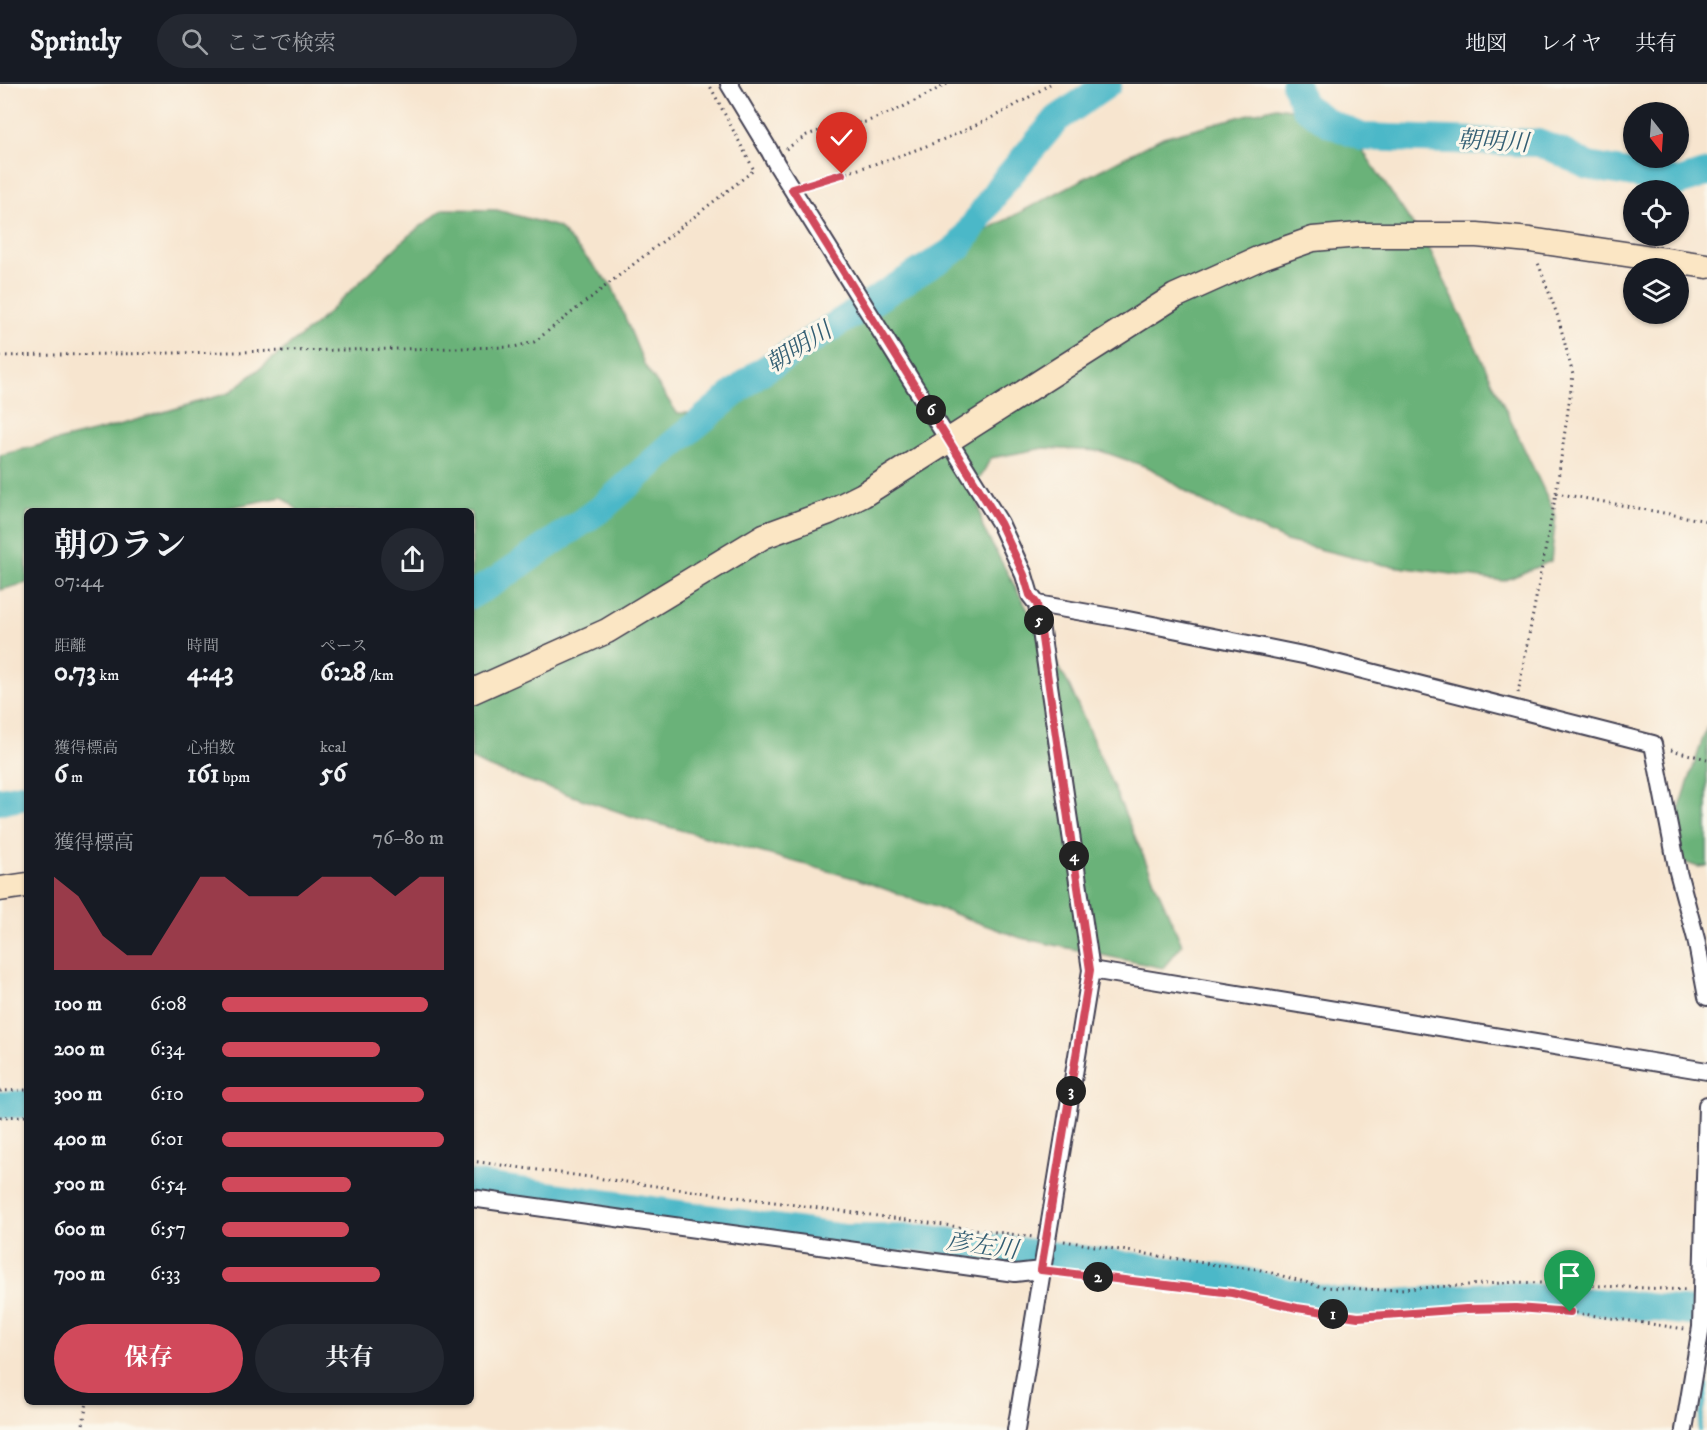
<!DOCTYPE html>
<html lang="ja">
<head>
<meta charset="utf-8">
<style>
  body { margin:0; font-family:"IM FELL DW Pica","Noto Serif JP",serif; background:#242831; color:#f1f3f6; height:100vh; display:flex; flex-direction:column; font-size:22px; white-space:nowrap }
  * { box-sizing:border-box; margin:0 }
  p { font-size:20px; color:#9ea1a6 }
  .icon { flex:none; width:33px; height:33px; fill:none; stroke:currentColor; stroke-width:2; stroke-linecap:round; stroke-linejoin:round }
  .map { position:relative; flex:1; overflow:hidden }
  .panel { position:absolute; left:24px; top:424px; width:450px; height:897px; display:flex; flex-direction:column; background:#171b24; border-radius:9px; box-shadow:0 2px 4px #0004 }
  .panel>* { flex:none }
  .needle { width:39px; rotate:163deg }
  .controls { position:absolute; left:1623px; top:18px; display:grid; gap:12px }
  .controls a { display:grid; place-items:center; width:66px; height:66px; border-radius:50%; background:#171b24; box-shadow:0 2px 4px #0004; font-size:30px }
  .pin { position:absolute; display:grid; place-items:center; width:51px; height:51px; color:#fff; margin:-62px -26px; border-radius:50% 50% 50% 0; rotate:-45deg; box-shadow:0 0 6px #0007 }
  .pin .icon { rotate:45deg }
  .km { position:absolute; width:30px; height:30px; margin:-15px; border-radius:50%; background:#222; color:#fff; font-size:16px; line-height:30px; text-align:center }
  .round { display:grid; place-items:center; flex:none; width:63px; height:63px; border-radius:32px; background:#242831 }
  .head { display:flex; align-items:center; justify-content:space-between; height:102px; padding:0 30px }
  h1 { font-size:33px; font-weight:700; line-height:45px }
  .figures { display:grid; grid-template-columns:repeat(3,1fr); gap:9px; height:102px; padding:6px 30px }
  .figures div { display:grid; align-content:center }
  .figures b { font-size:26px; font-weight:700 }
  .figures small { font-size:16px; font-weight:400 }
  .figures p { font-size:16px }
  .chart { height:168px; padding:12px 30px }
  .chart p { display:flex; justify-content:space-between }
  .chart svg { width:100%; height:108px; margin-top:6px; fill:#d1495b; opacity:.7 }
  .cta { display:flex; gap:12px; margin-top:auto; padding:12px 30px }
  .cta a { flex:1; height:69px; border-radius:36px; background:#d1495b; color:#fff; font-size:24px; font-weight:700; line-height:69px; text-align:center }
  .cta a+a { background:#242831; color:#f1f3f6 }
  ul { padding:0 30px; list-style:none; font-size:20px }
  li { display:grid; grid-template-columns:96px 72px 1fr; align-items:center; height:45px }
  li i { height:15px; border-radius:8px; background:#d1495b }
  header { display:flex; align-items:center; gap:36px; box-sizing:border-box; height:84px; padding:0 30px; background:#171b24; border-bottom:2px solid #363941 }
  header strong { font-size:28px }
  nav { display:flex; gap:33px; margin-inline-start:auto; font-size:21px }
  .search { width:420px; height:54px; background:#242831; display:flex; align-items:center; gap:15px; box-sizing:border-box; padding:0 21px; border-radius:33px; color:#9ea1a6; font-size:22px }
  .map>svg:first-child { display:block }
  .forest { fill:#6ab279; stroke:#466a5a; stroke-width:1.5 }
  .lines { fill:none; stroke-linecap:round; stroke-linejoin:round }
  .stream { stroke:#4cb8c8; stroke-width:4.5 }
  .river { stroke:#4cb8c8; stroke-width:28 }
  .street-casing { stroke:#423f51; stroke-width:20 }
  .secondary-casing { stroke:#423f51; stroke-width:27 }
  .path { stroke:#423f51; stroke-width:3; stroke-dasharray:1.5 4.5; stroke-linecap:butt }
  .street { stroke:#fff; stroke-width:16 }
  .secondary { stroke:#fbe6c4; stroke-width:24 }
  .street-bridge-casing { stroke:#423f51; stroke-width:20; stroke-linecap:butt }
  .street-bridge { stroke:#fff; stroke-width:16 }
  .route-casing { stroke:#fff; stroke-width:12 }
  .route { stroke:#d1495b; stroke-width:8 }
  .labels { text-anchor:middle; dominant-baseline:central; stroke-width:6; stroke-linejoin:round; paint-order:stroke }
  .water-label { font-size:24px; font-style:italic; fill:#335e73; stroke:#fbf7ec }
</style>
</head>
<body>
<header>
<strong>Sprintly</strong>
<div class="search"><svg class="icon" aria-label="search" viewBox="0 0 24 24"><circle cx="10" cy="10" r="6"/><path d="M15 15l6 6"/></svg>ここで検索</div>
<nav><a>地図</a><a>レイヤ</a><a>共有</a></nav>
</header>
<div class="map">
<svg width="1707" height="1346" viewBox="0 0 1707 1346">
  <rect width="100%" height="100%" fill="#fbf7ec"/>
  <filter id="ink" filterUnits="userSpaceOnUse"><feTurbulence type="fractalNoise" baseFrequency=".0167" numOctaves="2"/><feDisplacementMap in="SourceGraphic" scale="12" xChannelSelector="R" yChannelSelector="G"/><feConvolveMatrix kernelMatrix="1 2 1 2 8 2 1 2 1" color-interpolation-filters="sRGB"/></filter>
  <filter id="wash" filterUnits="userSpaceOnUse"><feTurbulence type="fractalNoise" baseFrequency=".008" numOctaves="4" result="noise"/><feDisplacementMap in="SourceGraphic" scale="24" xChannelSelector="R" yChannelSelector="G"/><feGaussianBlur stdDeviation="1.35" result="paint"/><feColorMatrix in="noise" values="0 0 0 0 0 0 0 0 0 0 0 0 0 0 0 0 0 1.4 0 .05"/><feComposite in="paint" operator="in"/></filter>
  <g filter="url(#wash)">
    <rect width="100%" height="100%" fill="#f7e5cf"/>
    <path class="forest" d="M1276,23L1332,32L1365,70L1430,166L1556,432L1551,477L1504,497L1384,481L1286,457L1203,418L1150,384L1101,367L1044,364L991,374L975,403L983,444L1070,603L1182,861L1163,884L1021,854L857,795L637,734L485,682L471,675V428L299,427L282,413L212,427L27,428V499L0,506V371L105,345L229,309L315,241L408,152L444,125L497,126L558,143L612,202L645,282L677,329H709L781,290L825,250L979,150L1163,53Z
      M1707,642V782L1698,783L1664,771Z"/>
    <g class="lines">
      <path class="stream" d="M1699,1346L1707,1302"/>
      <path class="river" d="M1295,0L1304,22L1329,39L1362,53L1538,59L1559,67L1588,82L1679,98L1707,89
        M471,511L497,496L602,424L673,360L756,291L959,163L1000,102L1057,35L1108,0
        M0,717L27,712
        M0,1021L27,1020
        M471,1100L845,1154H922L1245,1197L1280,1207L1335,1217L1382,1220L1503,1211L1631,1221L1707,1230"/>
    </g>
  </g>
  <g filter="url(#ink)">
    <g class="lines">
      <defs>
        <path id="street" d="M729,0L769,66
          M777,81L1000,439L1024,491L1030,511L1037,520L1091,886L1016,1346
          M1037,520L1123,535L1308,572L1653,660L1678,788L1696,855L1707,913
          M1091,886L1707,987
          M471,1114L1015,1189L1041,1186
          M1684,1346L1701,1243L1707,1021"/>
        <path id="secondary" d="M471,608L607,547L764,452L829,428L863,411L1175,212L1262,173L1313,155L1359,151H1477L1530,156L1707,182
          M0,805L27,801"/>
      </defs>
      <use href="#street" class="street-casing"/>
      <use href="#secondary" class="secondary-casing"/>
      <path class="path" d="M786,65L807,51L828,44L866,38L903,23L947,0
        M806,101C893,75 973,51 1050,0
        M0,272L514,263L534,258L754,86L709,0
        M1556,409L1707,437
        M1518,609L1556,409L1573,291L1558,233L1537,176
        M1671,666L1707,675
        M0,1007L27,1006
        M0,1033L27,1032
        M471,1077L1033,1153
        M1064,1157L1216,1181L1257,1185L1323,1203L1384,1206L1518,1198L1688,1206
        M1058,1188L1232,1209L1297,1224L1358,1233L1466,1225L1516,1224L1570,1228L1685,1245
        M82,1346L87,1318"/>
      <use href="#street" class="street"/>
      <use href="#secondary" class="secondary"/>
      <defs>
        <path id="street-bridge" d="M769,66L777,81"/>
      </defs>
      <use href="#street-bridge" class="street-bridge-casing"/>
      <use href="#street-bridge" class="street-bridge"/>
    </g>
  </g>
  <g class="lines" filter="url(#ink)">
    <defs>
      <path id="route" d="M842,90L792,105L1000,439L1024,491L1030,511L1037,520L1090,886L1041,1186L1232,1209L1297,1224L1358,1233L1466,1225L1516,1224L1570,1228"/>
    </defs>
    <use href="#route" class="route-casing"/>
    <use href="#route" class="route"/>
  </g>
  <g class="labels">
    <g class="water-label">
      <text transform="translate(1493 58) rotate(3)">朝明川</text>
      <text transform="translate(799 264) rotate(-32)">朝明川</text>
      <text transform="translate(982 1162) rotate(8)">彦左川</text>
    </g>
  </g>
</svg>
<div class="controls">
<a><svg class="needle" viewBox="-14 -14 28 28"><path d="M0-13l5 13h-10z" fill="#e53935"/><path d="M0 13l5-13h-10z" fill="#9ea1a6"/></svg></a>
<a><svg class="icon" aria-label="locate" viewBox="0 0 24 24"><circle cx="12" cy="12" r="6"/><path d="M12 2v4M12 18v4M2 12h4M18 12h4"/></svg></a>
<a><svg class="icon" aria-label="layers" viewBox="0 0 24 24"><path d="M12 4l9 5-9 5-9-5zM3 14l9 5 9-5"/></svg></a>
</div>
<div class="pin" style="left:1570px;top:1228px;background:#1e9e55"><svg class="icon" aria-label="arrive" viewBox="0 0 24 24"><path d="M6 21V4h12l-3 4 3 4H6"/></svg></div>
<div class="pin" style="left:842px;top:90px;background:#d93025"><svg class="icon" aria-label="check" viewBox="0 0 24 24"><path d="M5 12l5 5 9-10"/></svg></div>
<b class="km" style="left:1333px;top:1230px">1</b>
<b class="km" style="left:1098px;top:1193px">2</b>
<b class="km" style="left:1071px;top:1007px">3</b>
<b class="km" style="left:1074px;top:772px">4</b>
<b class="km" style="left:1039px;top:536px">5</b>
<b class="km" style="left:931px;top:326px">6</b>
<section class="panel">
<div class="head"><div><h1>朝のラン</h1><p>07:44</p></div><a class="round"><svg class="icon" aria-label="share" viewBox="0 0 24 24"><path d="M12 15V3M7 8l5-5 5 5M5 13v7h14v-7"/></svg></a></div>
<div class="figures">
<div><p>距離</p><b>0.73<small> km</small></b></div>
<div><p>時間</p><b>4:43</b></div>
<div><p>ペース</p><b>6:28<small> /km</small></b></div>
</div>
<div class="figures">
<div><p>獲得標高</p><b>6<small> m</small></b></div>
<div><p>心拍数</p><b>161<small> bpm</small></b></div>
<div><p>kcal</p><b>56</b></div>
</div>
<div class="chart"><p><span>獲得標高</span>76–80 m</p>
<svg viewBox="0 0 160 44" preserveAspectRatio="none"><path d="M0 44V6L10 14L20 30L30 38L40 38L50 22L60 6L70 6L80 14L90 14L100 14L110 6L120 6L130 6L140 14L150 6L160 6V44z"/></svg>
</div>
<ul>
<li><b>100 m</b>6:08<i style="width:93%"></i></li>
<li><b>200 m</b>6:34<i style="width:71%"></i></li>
<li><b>300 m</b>6:10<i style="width:91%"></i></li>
<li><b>400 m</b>6:01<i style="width:100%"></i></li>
<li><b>500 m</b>6:54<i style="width:58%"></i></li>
<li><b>600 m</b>6:57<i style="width:57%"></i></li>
<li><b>700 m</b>6:33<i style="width:71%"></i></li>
</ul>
<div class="cta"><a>保存</a><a>共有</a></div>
</section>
</div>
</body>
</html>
